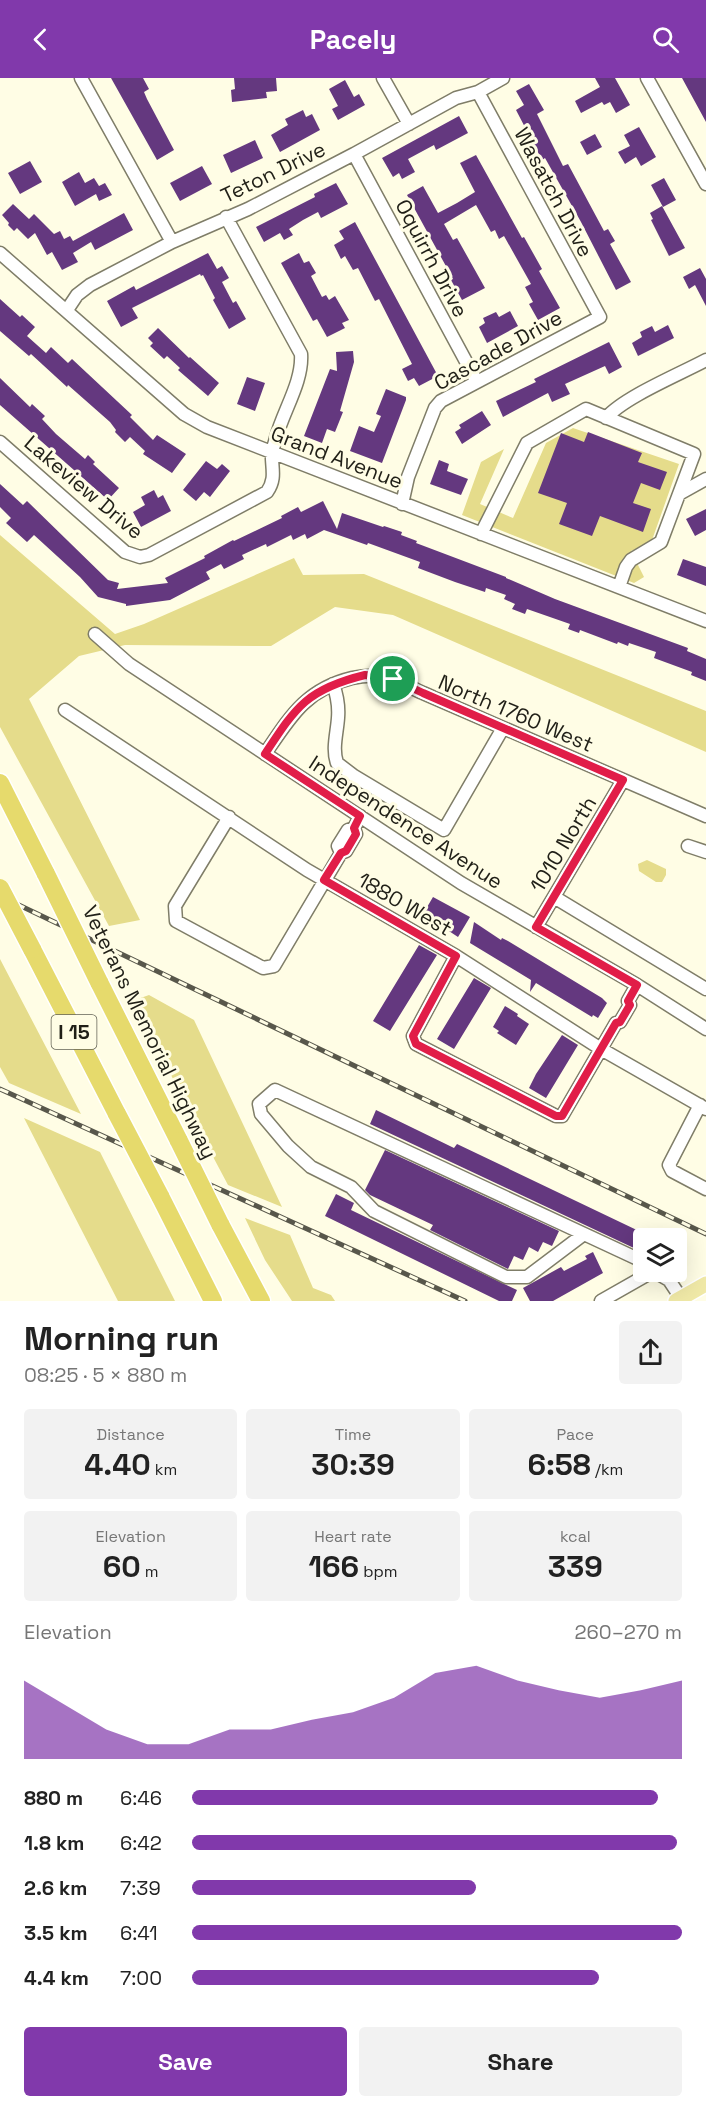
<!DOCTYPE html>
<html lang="en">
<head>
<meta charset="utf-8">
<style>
  body { margin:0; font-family:"Space Grotesk",sans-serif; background:#f2f2f2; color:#222; height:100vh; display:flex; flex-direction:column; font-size:22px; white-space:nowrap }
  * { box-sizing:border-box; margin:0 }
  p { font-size:20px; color:#767676 }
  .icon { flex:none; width:33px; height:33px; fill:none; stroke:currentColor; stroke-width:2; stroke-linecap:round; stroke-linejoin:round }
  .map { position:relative; height:1223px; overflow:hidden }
  .side { display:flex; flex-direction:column; background:#fff; flex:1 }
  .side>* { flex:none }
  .buttons { position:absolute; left:633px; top:1150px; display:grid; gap:12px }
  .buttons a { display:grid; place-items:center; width:54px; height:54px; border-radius:6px; background:#fff; box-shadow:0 6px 24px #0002; font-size:30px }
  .pin { position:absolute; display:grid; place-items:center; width:51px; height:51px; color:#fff; margin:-26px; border:3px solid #fff; border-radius:50%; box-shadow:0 2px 6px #0007 }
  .round { display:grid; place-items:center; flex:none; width:63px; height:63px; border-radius:6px; background:#f2f2f2 }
  .head { display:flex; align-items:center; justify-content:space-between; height:102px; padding:0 24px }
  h1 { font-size:33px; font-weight:700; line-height:45px }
  .stats { display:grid; grid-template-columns:repeat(3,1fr); gap:9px; height:102px; padding:6px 24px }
  .stats div { display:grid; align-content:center; border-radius:6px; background:#f2f2f2; text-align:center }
  .stats b { font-size:30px; font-weight:700 }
  .stats small { font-size:16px; font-weight:400 }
  .stats p { font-size:16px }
  .chart { height:168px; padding:12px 24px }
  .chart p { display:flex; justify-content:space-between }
  .chart svg { width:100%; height:108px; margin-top:6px; fill:#8139ab; opacity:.7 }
  .primary-button { display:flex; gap:12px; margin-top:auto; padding:12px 24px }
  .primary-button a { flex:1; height:69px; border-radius:6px; background:#8139ab; color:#fff; font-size:24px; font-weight:700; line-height:69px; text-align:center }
  .primary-button a+a { background:#f2f2f2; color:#222 }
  ul { padding:0 24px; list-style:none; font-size:20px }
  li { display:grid; grid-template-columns:96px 72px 1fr; align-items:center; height:45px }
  li i { height:15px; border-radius:8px; background:#8139ab }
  header { display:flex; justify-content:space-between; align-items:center; height:78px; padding:0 24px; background:#8139ab; color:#fff; font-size:27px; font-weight:700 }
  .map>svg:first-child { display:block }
  .green { fill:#e5dc8b }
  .building { fill:#64387f }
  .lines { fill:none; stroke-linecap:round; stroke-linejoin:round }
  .minor-casing { stroke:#7f7d68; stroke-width:15 }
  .major-casing { stroke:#fff; stroke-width:18 }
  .highway-casing { stroke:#fff; stroke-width:21 }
  .minor { stroke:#fff; stroke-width:12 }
  .major { stroke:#f0e9a7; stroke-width:15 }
  .highway { stroke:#e6da6c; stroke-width:18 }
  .rail-casing { stroke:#58574b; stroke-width:5 }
  .rail { stroke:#fffde5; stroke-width:3; stroke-dasharray:9; stroke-linecap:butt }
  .highway-bridge-casing { stroke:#fff; stroke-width:21; stroke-linecap:butt }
  .highway-bridge { stroke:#e6da6c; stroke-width:18 }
  .route-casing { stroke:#fff; stroke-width:12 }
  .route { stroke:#e11d48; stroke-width:8 }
  .labels { text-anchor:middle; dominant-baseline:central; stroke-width:6; stroke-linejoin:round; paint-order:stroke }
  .shield { fill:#fffde5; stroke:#636255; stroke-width:1.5 }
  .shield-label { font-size:20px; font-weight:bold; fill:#201f17 }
  .street-label { font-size:21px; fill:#201f17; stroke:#fffde5 }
</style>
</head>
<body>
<header><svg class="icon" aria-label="back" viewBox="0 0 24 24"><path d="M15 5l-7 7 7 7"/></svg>Pacely<svg class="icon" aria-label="search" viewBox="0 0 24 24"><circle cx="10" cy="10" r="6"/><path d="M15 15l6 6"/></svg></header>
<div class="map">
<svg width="706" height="1223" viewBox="0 0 706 1223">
  <rect width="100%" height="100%" fill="#fffde5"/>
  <path class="green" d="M573,350L679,386L651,465L631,473L644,499L634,505L462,437L481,384L504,371L480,426L513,440L546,365Z
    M0,457L115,556L144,546L294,480L303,497L364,496L706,633V674L393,537L335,529L271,568L125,567L79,578L29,621L140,842L109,848L0,649Z
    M647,782L666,791V797L662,804H656L639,793L638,786Z
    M0,881L81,1036L9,1005L0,989Z
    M149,917L194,942L282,1129L228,1107L185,1026L135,922Z
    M24,1040L100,1074L175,1223H118Z
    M245,1140L290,1157L313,1210L331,1217L335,1223H292L265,1182Z"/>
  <path class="building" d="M111,0H143L149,11L144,14L147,21L174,72L157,82Z
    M234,0H276L277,13L266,14L267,20L232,24L231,12L235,11Z
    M595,0H615L630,27L616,35L610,24L604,27L602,24L581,35L575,23L600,9Z
    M682,0H706V44Z
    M345,2L354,19L359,16L365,27L338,42L332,31L338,28L329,11Z
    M529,6L544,32L537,36L563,88L568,86L604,153L608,151L615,163L610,166L631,204L616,212L581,144L545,80L542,82L516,32L524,27L516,13Z
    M303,32L306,39L312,36L320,52L280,74L271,57L288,47L285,41Z
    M459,38L468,55L436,72L434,67L408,81L415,94L402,101L399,95L393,99L382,80Z
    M639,49L656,79L641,88L636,79L625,86L618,74L630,68L624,57Z
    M595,56L602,69L587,77L580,64Z
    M255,62L263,80L231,95L223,77Z
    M476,77L522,160L524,159L542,191L539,193L560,230L538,242L529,226L533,224L525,209L531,206L504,158L499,161L495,152L491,154L476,127L444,146L453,162L457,160L485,210L462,222L451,202L453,201L407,117L423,108L438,135L457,125L475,114L460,85Z
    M30,83L42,104L20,116L8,95Z
    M202,88L212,106L180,123L170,105Z
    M79,94L85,105L94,100L99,108L105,105L112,117L99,123L96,116L75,128L62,104Z
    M664,100L676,122L663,129L651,107Z
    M336,105L348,126L321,140L318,134L303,142L289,151L293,157L284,162L280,155L264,164L256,149L315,119L314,116Z
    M13,126L29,141L34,136L54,156L60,153L64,161L70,158L73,163L124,135L133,152L95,172L91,164L73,175L78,184L62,192L52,174L47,177L35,155L28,161L17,150L14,153L8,147L9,145L2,137Z
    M662,128L685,170L669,178L651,142L653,141L650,135Z
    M355,144L438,298L419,308L414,300L408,303L402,291L412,286L379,221L375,223L358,190L353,192L345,178L341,181L334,167L344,161L339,153Z
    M208,175L217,191L222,188L229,200L222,204L233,225L236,223L246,241L229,251L213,222L215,220L203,197L201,198L200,196L132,230L138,240L121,249L107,223L134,208L136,212Z
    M299,175L304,185L309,183L316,195L311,198L322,219L326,217L329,222L335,218L349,242L342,245L345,250L327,259L317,241L313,243L281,185Z
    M700,190L706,201V228L695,207L689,211L683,199Z
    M0,221L20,239L22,237L35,249L27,258L46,275L51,269L68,285L72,281L132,337L130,339L153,362L157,357L186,376L172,395L143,376L145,373L130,359L125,364L115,354L116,352L110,344L68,307L67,309L31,276L29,278L0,253Z
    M510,233L518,248L487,265L479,249L485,245L483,240L496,234L499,239Z
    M668,247L674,260L638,278L632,265L642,259L640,254L652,248L655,254Z
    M158,250L189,280L190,279L219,305L208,318L178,292L180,290L167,278L164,281L150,268L153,265L148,260Z
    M609,264L622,289L609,296L605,288L565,306L570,316L552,324L548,315L503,339L496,323L536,304L534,301Z
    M353,273L354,284L340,333L343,334L335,354L327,351L322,365L304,358L330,291L337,293L336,274Z
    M247,299L265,305L255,333L237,326Z
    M0,300L30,329L32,326L45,338L42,341L56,356L85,381L88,377L95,384L93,386L119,410L108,422L0,327Z
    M386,311L406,319V322L382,385L350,373L359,348L374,354L381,338L376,336Z
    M482,333L491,347L462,366L455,354L461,350L459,347Z
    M588,354L642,375L638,384L667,394L660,412L641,405L633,425L651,431L643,454L600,438L592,458L559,446L567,425L538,415L561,355L584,364Z
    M439,382L449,386L447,393L468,401L461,417L430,406Z
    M206,383L217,391L222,386L230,393L210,419L204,414L196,423L183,412Z
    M0,406L23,427L27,423L108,502L119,505L117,511L168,505L165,500L205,480L204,478L233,462L234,463L282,440L281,438L298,429L301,434L323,423L337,451L342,435L383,449L384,448L402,454L401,457L417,463L416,465L506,499V500L555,521L688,570L687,573L706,581V603L691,597L692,594L654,580L656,574L629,565L628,568L618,564L617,566L580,552L579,555L568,551L570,546L527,531L525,536L512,531L515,526L504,521L506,517L486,510L485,514L455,504L418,490L420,484L368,465L367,467L324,452L307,461L305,456L293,462L291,457L267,469L266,466L242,477L244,481L224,491L221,486L206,494L210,501L170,522L126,528V526L98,519L80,499L34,457L27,464L6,445L11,440L0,429Z
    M154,412L158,420L163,417L171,433L141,449L133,434L145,427L141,419Z
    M706,431V452L695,458L686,441Z
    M683,481L706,489V508L677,497Z
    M433,819L470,839L458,859L423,836Z
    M474,844L501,862L502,860L508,863L602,920L607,925L598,940L593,937L592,939L536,905L530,914L531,902L470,865Z
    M419,867L437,877L390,953L373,943Z
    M474,900L491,910L454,971L437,961Z
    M505,928L518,936L517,938L529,946L516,967L497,955L499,953L493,949Z
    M562,957L578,967L546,1020L529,1010L536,996Z
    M376,1032L454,1070L457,1066L643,1155L636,1171L370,1046Z
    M385,1072L559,1153L552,1168L543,1164L538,1174L529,1169L523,1182L514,1178L508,1191L430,1152L433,1147L370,1117L365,1112Z
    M336,1116L354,1125L351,1132L517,1212L512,1223H499L325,1138Z
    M593,1174L603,1195L553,1223H530L523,1210L561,1189L564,1193L587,1181L585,1178Z"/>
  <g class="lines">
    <defs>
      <path id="minor" d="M81,0L172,164
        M383,0L409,46
        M647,0L706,106
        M354,76L476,302
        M0,175L184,336L207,349L706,543
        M67,232L77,217L90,207L172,164L248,131L354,76L456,20L478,14L503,0
        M606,340C624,319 680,296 706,282
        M0,364L125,474L140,479L149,477L267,414C277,400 271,389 272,374C273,369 275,365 276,360C283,333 303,304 301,276L226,139
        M679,416L706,401
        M402,426L408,399L435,330L441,323L600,239L478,14
        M481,456L527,365L586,331L694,376L661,464L631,482L626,489L619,509
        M95,556L129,586L461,805L637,907L706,951
        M333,606C337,617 339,628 338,640C337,655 332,671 337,685L354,698L444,752L503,650
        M65,632L307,792L456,878L601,971L706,1031
        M265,676C290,639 306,611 352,600C365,597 381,597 393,601C403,604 413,611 423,615L706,738
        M229,739L175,828L176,843L263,890L274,888L341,775L346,773L356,756L354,750L360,738
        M688,768L706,774
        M341,775L338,768L348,752L354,750
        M554,819L706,911
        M536,849L623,702
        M456,878L413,958L416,966L556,1038H562L616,945L620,944L630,927L628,923L637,907
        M700,1027L669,1087L672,1093L706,1111
        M584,1156L527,1199H506L374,1133L351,1109L311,1089L288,1068L261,1036L259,1026L275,1012L640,1182L644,1185
        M655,1194L669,1202L683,1223
        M601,1223L652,1194"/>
      <path id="major" d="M676,1223L706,1206"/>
      <path id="highway" d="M0,705L46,796
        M32,871L117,1036
        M99,904L179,1063
        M160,1118L213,1223
        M220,1146L261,1223"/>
    </defs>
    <use href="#minor" class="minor-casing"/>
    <use href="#major" class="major-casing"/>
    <use href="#highway" class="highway-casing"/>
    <use href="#minor" class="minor"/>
    <use href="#major" class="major"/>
    <use href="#highway" class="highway"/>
    <defs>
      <path id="rail" d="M0,818L706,1156
        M0,1011L465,1223"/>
    </defs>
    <use href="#rail" class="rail-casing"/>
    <use href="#rail" class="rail"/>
    <defs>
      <path id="highway-bridge" d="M46,796L99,904
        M0,810L32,871
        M117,1036L160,1118
        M179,1063L220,1146"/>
    </defs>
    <use href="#highway-bridge" class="highway-bridge-casing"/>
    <use href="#highway-bridge" class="highway-bridge"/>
  </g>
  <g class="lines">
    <defs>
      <path id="route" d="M365,597L393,601L423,615L623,702L536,849L637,907L628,923L630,927L620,944L616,945L562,1038H556L416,966L413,958L456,878L324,802L341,775L346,773L356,756L354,750L360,738L265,676C296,629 307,611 365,597Z"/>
    </defs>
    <use href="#route" class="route-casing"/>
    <use href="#route" class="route"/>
  </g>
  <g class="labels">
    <rect class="shield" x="51.5" y="937" width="45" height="34" rx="4.5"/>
    <g class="shield-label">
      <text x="74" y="954">I 15</text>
    </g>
    <g class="street-label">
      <text transform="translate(273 94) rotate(-26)">Teton Drive</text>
      <text transform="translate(554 114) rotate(62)">Wasatch Drive</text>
      <text transform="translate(432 180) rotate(62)">Oquirrh Drive</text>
      <text transform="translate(498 272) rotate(-29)">Cascade Drive</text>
      <text transform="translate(337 379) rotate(21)">Grand Avenue</text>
      <text transform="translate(84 409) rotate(40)">Lakeview Drive</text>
      <text transform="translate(516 635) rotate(23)">North 1760 West</text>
      <text transform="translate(406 744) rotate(33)">Independence Avenue</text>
      <text transform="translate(563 766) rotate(-59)">1010 North</text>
      <text transform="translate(405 826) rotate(30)">1880 West</text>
      <text transform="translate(150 954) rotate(64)">Veterans Memorial Highway</text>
    </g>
  </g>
</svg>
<div class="buttons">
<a><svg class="icon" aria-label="layers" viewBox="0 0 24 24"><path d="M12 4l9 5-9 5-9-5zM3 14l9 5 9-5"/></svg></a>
</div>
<div class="pin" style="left:393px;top:601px;background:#1e9e55"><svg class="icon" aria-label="arrive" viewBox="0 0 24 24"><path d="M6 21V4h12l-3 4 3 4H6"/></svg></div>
</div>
<section class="side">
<div class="head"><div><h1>Morning run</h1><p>08:25 · 5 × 880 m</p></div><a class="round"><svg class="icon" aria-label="share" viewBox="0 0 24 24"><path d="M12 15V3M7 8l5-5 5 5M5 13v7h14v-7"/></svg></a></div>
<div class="stats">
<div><p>Distance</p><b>4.40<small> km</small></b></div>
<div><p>Time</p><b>30:39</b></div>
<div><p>Pace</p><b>6:58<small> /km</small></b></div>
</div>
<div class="stats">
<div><p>Elevation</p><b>60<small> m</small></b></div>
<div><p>Heart rate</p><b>166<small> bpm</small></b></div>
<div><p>kcal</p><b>339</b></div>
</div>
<div class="chart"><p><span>Elevation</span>260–270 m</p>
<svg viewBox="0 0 160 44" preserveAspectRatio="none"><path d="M0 44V12L10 22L20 32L30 38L40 38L50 32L60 32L70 28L80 25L90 19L100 9L110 6L120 12L130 16L140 19L150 16L160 12V44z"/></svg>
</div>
<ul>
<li><b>880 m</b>6:46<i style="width:95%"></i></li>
<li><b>1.8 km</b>6:42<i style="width:99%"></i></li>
<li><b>2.6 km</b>7:39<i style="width:58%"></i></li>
<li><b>3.5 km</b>6:41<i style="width:100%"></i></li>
<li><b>4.4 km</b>7:00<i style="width:83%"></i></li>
</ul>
<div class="primary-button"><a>Save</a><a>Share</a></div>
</section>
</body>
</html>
